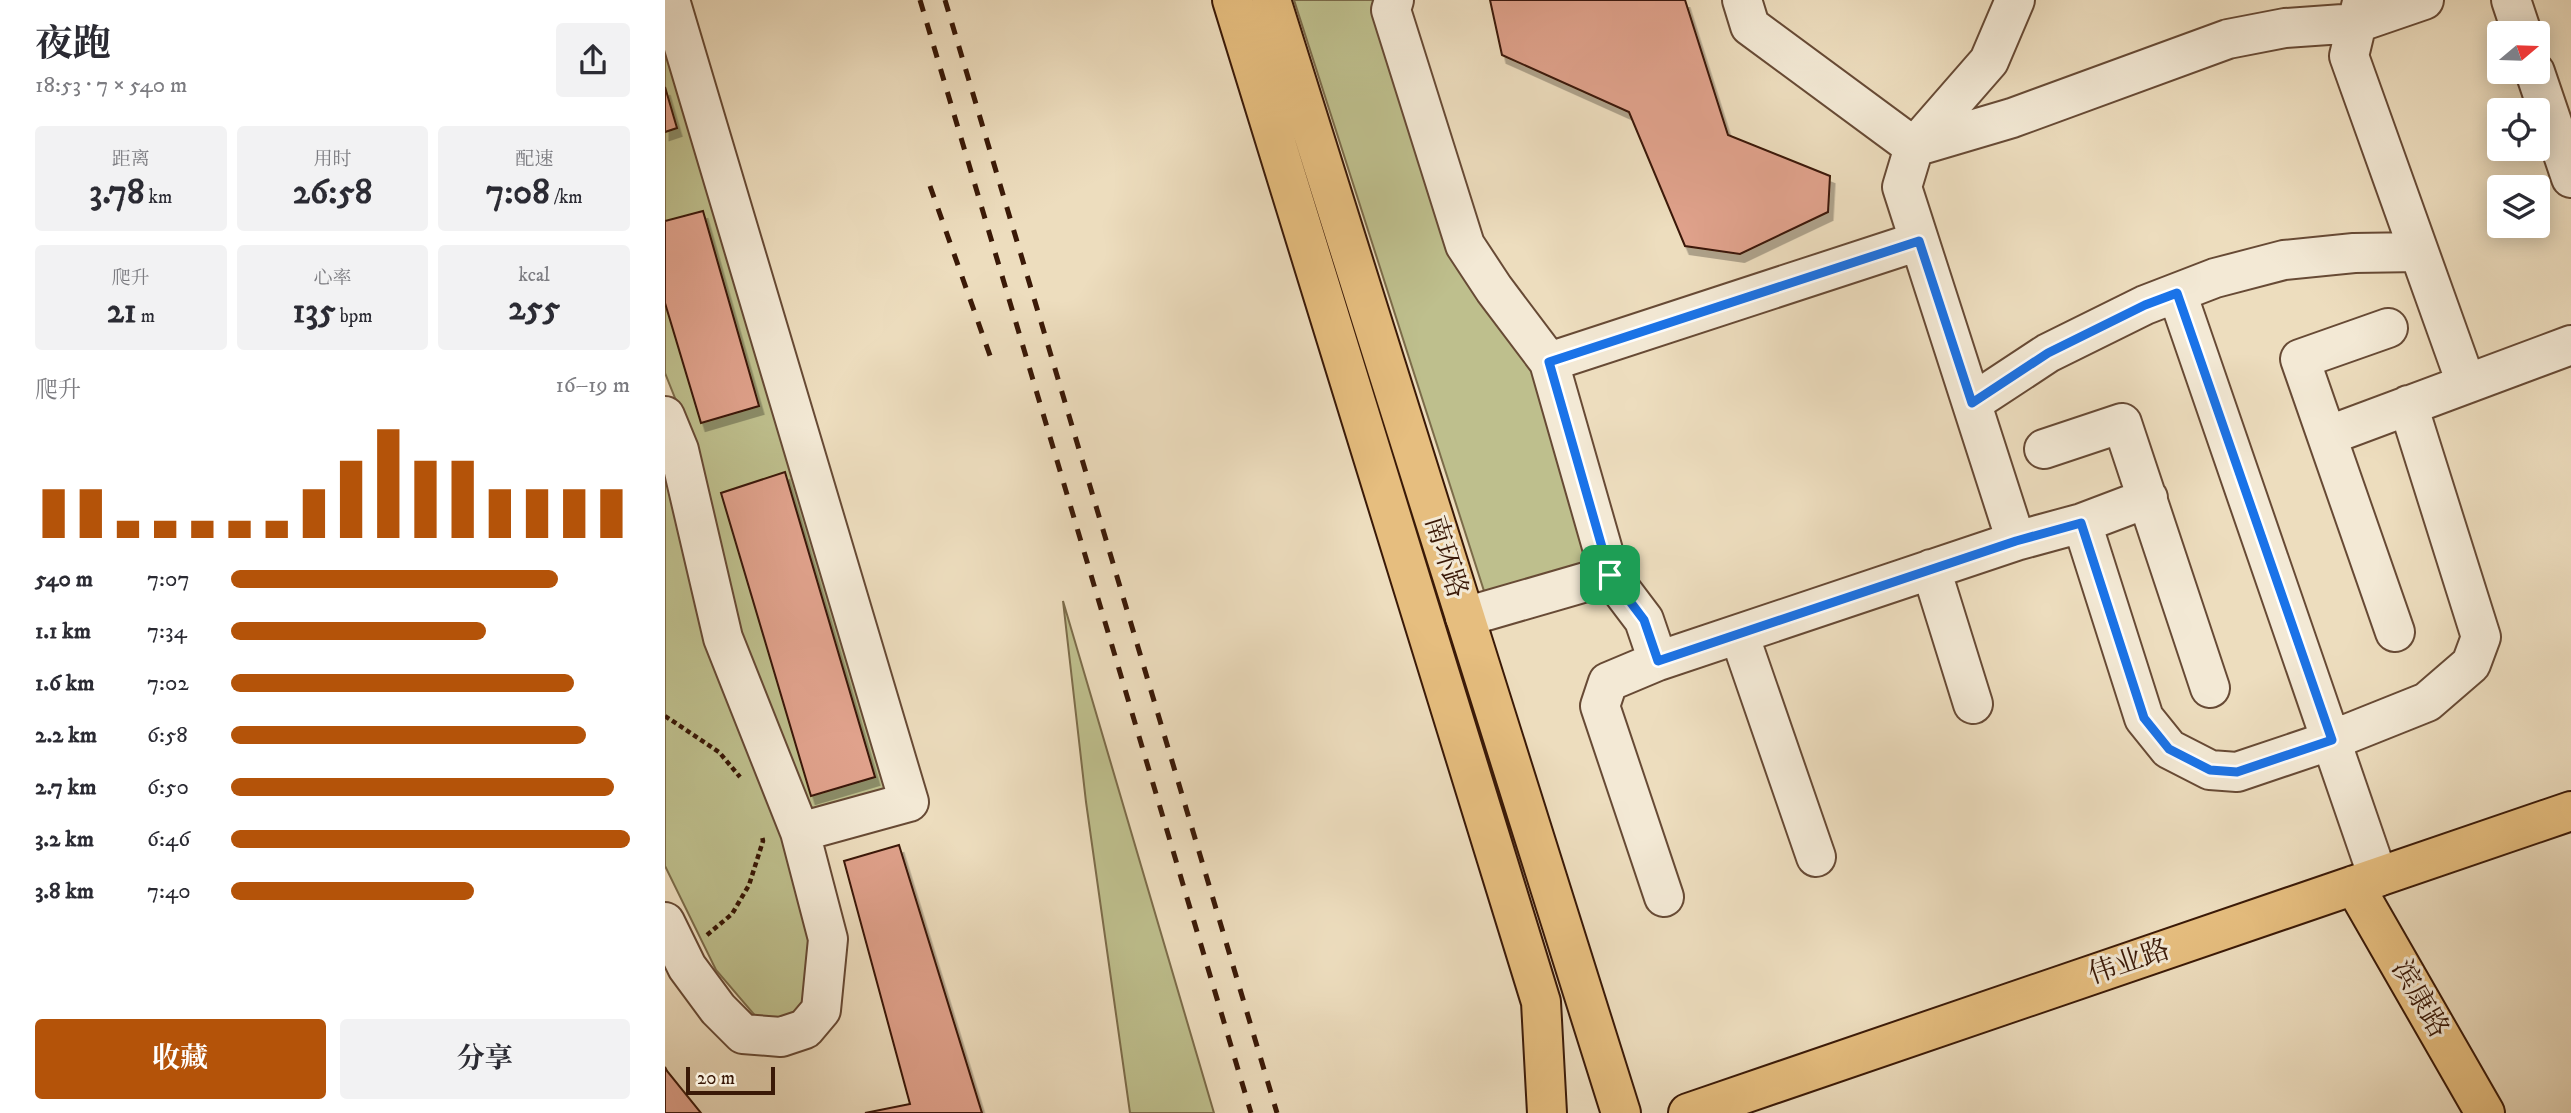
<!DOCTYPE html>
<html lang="zh">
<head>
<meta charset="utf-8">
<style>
  body { margin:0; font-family:"IM FELL DW Pica","Noto Serif SC",serif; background:#f2f2f3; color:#2b2b33; height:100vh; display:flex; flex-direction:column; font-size:26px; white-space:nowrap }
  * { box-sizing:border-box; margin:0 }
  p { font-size:23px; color:#7c7c81 }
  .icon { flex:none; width:38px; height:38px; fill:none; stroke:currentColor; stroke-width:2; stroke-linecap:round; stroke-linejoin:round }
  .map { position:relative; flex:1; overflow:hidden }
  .drawer { display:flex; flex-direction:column; background:#fff; width:665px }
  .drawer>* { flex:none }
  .needle { width:46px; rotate:71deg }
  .buttons { position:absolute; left:1822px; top:21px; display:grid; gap:14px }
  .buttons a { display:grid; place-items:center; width:63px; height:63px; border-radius:7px; background:#fff; box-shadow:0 4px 18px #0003; font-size:35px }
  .scale { position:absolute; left:21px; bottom:18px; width:89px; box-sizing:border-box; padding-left:7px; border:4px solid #3a1907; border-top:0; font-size:19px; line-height:24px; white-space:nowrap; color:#3a1907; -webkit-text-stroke:5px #f3e9d5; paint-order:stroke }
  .pin { position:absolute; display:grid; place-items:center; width:60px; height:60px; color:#fff; margin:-30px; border-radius:14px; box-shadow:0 4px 10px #0006 }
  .round { display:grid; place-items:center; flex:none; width:74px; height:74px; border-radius:7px; background:#f2f2f3 }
  .head { display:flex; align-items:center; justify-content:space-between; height:119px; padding:0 35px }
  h1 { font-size:38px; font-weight:700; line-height:52px }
  .stats { display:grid; grid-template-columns:repeat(3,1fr); gap:10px; height:119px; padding:7px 35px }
  .stats div { display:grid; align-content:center; border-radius:7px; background:#f2f2f3; text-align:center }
  .stats b { font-size:35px; font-weight:700 }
  .stats small { font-size:19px; font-weight:400 }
  .stats p { font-size:19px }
  .chart { height:196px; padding:14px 35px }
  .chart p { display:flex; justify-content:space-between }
  .chart svg { width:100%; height:126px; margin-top:7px; stroke:#b45309; stroke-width:6 }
  .button { display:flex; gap:14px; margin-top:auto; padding:14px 35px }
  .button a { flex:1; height:80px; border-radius:7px; background:#b45309; color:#fff; font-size:28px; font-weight:700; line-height:80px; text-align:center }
  .button a+a { background:#f2f2f3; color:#2b2b33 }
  ul { padding:0 35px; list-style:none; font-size:23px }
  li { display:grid; grid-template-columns:112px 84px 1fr; align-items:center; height:52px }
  li i { height:18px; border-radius:9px; background:#b45309 }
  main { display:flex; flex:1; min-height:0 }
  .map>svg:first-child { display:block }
  .green { fill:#bebf8d; stroke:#7c6c4a; stroke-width:2 }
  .building { fill:#e0a28c; stroke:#3a1907; stroke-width:2; filter:url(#shadow) }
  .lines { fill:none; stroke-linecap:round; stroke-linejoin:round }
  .minor-casing { stroke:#674a35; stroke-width:42 }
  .major-casing { stroke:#3a1907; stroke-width:42 }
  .path { stroke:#3a1907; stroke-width:4.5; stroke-dasharray:5 3.5; stroke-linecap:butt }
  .minor { stroke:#f3e9d5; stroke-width:38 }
  .major { stroke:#e6be7f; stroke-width:38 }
  .rail { stroke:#3a1907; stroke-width:5; stroke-dasharray:12 12; stroke-linecap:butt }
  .route-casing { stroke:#fff; stroke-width:14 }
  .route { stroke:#1a73e8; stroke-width:9 }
  .labels { text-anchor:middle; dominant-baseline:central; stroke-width:6; stroke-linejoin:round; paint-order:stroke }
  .street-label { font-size:28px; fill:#3a1907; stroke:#f3e9d5 }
</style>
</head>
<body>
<main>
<section class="drawer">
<div class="head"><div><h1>夜跑</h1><p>18:53 · 7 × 540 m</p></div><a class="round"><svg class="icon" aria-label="share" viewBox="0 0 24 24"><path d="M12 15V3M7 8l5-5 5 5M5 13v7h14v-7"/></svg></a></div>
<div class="stats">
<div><p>距离</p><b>3.78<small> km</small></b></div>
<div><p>用时</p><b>26:58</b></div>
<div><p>配速</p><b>7:08<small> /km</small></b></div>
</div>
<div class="stats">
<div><p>爬升</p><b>21<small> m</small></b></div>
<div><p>心率</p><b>135<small> bpm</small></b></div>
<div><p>kcal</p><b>255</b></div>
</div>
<div class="chart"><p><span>爬升</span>16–19 m</p>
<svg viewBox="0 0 160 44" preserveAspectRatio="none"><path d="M5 44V27M15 44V27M25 44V38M35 44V38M45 44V38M55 44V38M65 44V38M75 44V27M85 44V17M95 44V6M105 44V17M115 44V17M125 44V27M135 44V27M145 44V27M155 44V27"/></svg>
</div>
<ul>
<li><b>540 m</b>7:07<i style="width:82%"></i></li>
<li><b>1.1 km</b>7:34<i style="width:64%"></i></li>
<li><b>1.6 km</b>7:02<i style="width:86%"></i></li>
<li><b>2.2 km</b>6:58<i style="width:89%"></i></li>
<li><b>2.7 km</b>6:50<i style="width:96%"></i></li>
<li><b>3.2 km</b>6:46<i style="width:100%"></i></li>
<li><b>3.8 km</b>7:40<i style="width:61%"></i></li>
</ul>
<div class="button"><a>收藏</a><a>分享</a></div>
</section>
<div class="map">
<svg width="1906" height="1113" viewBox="0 0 1906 1113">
  <defs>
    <filter id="shadow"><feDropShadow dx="4.5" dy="8" stdDeviation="0" flood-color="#0004"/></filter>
  </defs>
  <rect width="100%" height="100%" fill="#edddbe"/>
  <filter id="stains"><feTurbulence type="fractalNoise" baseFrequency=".00286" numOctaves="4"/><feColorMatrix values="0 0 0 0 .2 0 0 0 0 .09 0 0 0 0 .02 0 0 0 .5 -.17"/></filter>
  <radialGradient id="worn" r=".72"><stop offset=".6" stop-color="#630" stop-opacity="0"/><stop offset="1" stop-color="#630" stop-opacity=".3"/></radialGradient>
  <path class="green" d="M629,0H715L865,357L928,558L912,578L820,594Z
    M0,31L231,790L144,815L65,603L30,448L0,373Z
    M0,454L124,854L153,964L138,1007L116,1019H93L51,970L0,866Z
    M398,601L549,1113H465L421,802Z"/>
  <path class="building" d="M825,0H1020L1063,135L1165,176L1163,212L1075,254L1020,246L964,112L837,55Z
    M0,87L12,128L0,132Z
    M38,211L94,406L36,423L0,303V221Z
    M120,472L210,777L146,796L56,493Z
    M234,845L317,1113H200L245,1104L179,861Z
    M0,1067L2,1071L36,1113H0Z"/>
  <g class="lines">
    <defs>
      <path id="minor" d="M5,0L244,802L135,832
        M729,0L726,10L800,245L829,289L884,362L945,575
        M1077,0L1085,26L1249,147L1347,118L1563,39L1620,28L1692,23L1759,0
        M1350,0L1324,61L1249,147L1237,187L1351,541
        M1846,0L1857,33
        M1697,2L1684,56L1801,383
        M1870,72L1906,178
        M1512,293L1713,877
        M1723,328L1635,359L1730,632
        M884,362L1254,241
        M1307,403L1383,353L1480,305L1550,278L1619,260L1689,253L1754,252
        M0,416L14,450L58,638L135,832L163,939L156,1010L140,1029L116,1037L78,1034L53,1009L22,967L0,922
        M1662,436L1906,345
        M1379,449L1457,423L1545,688
        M1417,523L1479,718L1504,749L1545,770L1572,772L1667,740L1762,702L1806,664L1816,637L1743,405
        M1266,569L1308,704
        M800,617L945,575L979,620L993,661L1351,541L1417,523L1483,498
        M1074,634L1151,857
        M993,661L943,682L935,706L999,897"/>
      <path id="major" d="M567,0L876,1002L882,1113
        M606,0L956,1113
        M1689,885L1820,1113
        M1023,1113L1906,811"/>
    </defs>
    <use href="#minor" class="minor-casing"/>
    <use href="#major" class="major-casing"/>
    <path class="path" d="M0,716L54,752L75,777
      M42,935L67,914L84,885L98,841L97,836"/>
    <use href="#minor" class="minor"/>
    <use href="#major" class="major"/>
    <path class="rail" d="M255,0L586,1113
      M280,0L612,1113
      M265,186L329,367"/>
  </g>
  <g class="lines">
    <defs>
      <path id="route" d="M1254,241L1307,403L1383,353L1480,305L1512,293L1667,740L1572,772L1545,770L1504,749L1479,718L1416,523L1351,541L993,661L979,620L945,575L884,362Z"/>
    </defs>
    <use href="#route" class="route-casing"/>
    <use href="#route" class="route"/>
  </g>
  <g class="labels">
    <g class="street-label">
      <text transform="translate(781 557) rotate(73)">南环路</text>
      <text transform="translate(1464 962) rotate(-19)">伟业路</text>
      <text transform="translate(1755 999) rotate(60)">滨康路</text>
    </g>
  </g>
  <rect width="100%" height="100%" filter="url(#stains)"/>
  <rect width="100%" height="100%" fill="url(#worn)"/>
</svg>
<div class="buttons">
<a><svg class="needle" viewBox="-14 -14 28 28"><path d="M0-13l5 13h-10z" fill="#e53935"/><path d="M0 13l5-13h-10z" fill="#7c7c81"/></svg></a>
<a><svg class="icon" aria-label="locate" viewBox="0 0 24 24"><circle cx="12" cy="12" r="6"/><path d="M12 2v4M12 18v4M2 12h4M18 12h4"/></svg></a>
<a><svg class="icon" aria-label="layers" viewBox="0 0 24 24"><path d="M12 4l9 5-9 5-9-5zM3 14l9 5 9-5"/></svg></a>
</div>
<div class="scale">20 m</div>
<div class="pin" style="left:945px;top:575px;background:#1e9e55"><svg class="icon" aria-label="arrive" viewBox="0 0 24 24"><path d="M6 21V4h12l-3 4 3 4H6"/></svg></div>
</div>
</main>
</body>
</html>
